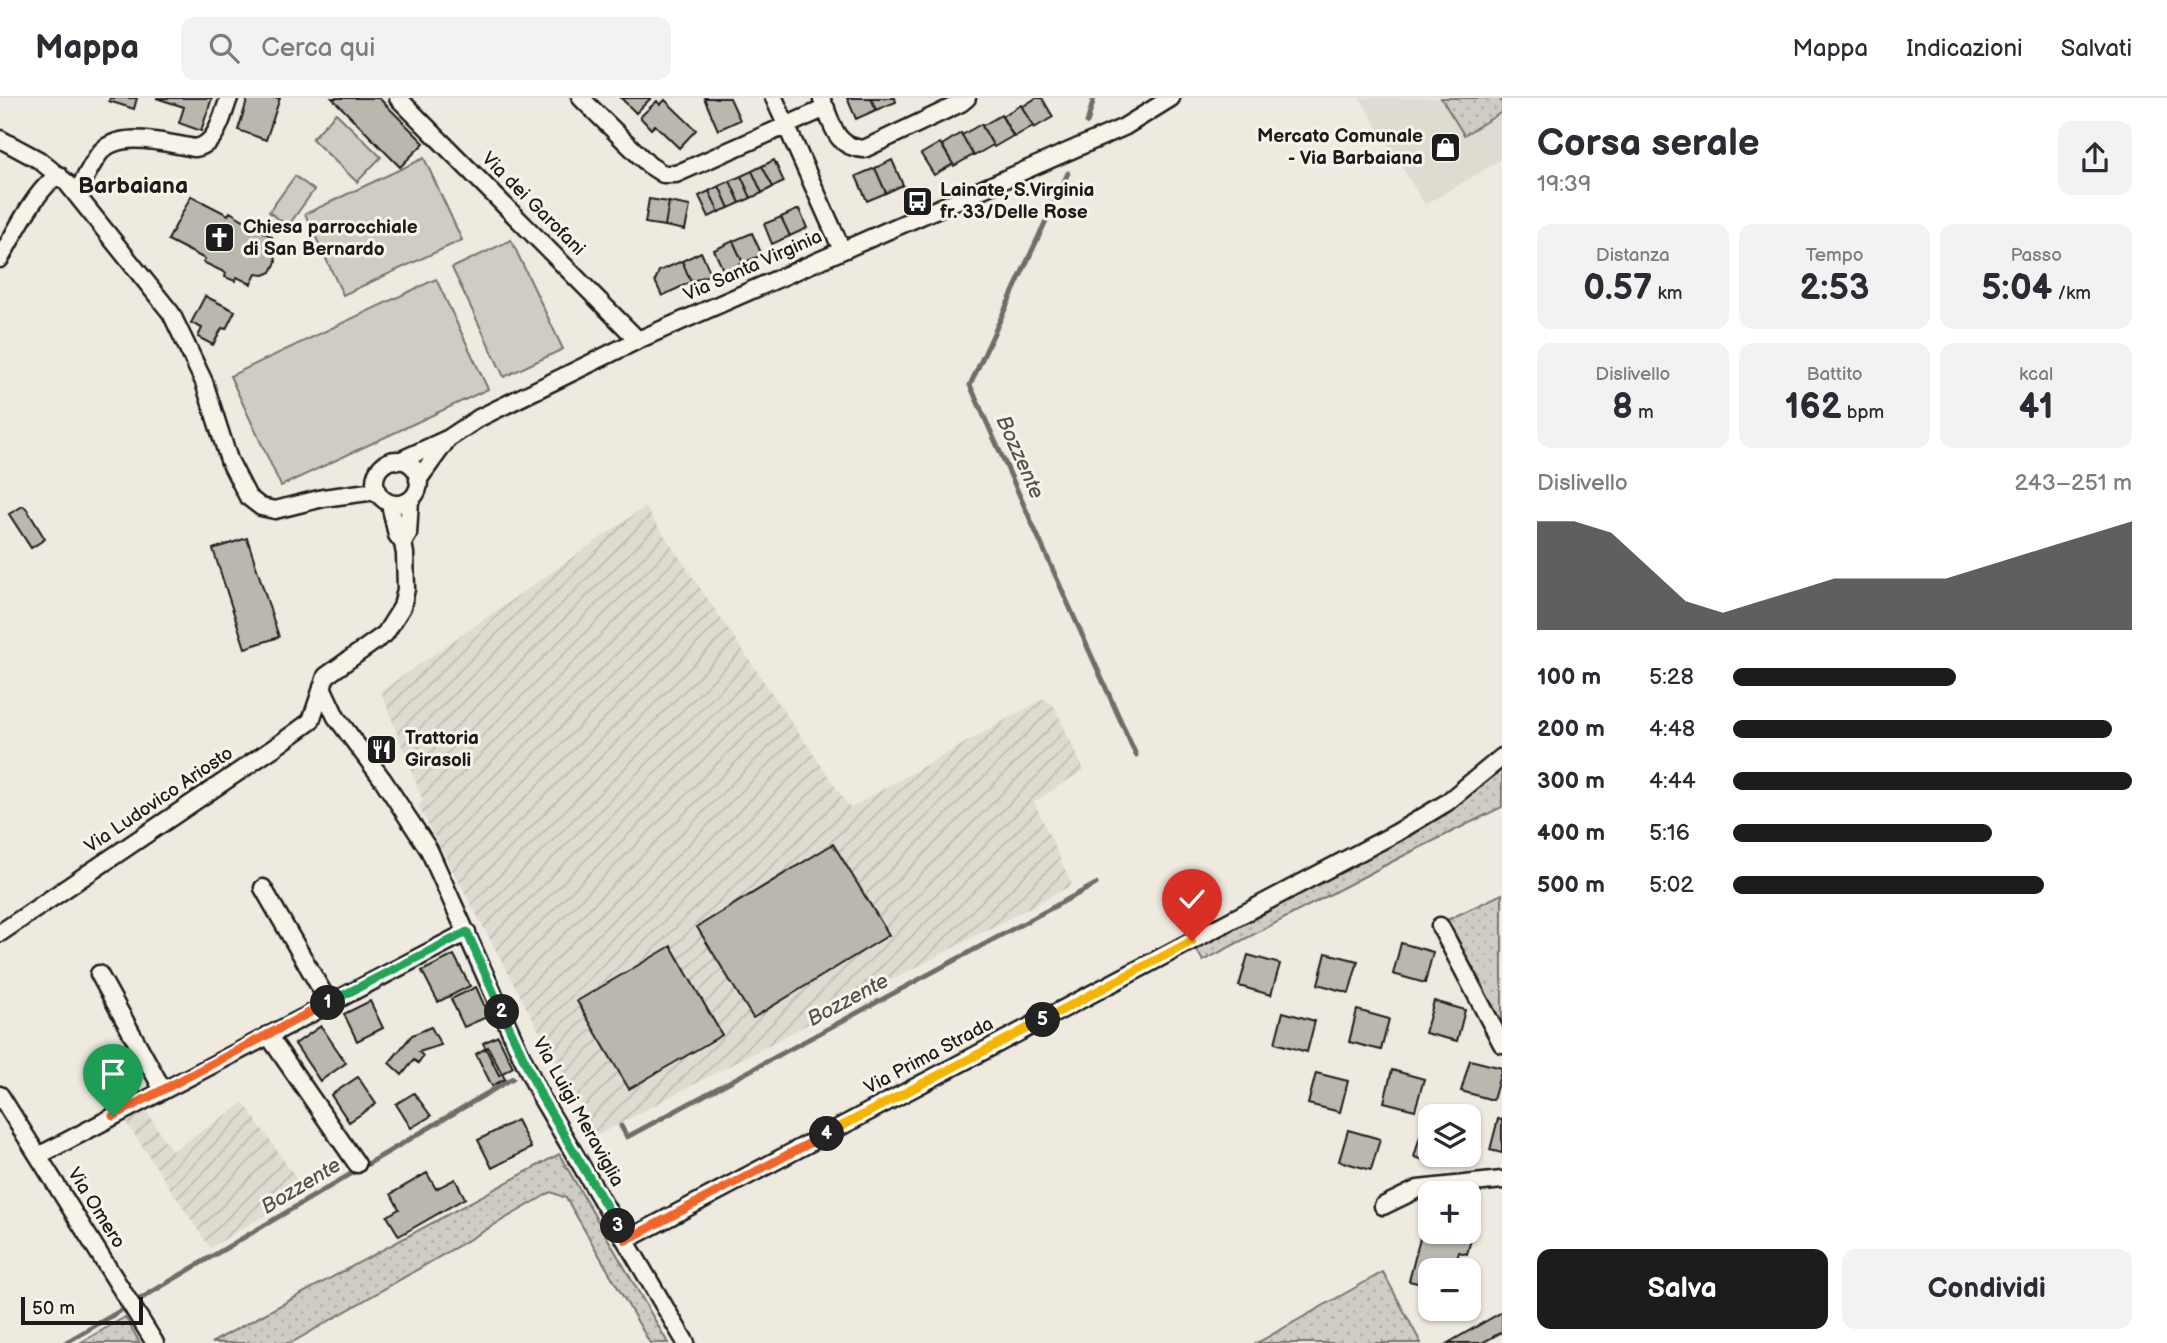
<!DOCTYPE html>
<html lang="it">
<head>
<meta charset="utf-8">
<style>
  body { margin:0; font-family:"Balsamiq Sans",sans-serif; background:#f2f2f3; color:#2b2b33; height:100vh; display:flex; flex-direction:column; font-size:26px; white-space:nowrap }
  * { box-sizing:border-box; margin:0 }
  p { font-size:23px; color:#7c7c81 }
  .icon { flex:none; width:38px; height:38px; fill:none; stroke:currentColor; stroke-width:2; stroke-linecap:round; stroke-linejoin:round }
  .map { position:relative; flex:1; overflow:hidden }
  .panel { display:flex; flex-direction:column; background:#fff; width:665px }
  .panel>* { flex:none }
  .controls { position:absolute; left:1418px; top:1006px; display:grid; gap:14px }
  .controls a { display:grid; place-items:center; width:63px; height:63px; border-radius:14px; background:#fff; box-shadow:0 2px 5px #0004; font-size:35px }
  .scale { position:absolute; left:21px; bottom:18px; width:122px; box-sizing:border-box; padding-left:7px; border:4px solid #1c1c1c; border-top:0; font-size:19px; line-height:24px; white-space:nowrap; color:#1c1c1c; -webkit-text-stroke:5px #f7f3e8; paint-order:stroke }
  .pin { position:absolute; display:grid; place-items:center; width:60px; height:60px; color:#fff; margin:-72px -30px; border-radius:50% 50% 50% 0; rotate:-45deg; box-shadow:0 0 7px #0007 }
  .pin .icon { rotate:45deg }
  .km { position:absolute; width:35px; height:35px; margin:-18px; border-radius:50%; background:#222; color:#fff; font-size:19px; line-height:35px; text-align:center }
  .round { display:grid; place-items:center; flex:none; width:74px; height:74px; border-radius:14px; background:#f2f2f3 }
  .head { display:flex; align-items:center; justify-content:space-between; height:119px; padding:0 35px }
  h1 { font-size:38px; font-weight:800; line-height:52px }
  .metrics { display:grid; grid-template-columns:repeat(3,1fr); gap:10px; height:119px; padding:7px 35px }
  .metrics div { display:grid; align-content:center; border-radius:14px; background:#f2f2f3; text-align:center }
  .metrics b { font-size:35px; font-weight:800 }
  .metrics small { font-size:19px; font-weight:400 }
  .metrics p { font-size:19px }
  .chart { height:196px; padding:14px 35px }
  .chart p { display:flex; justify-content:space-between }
  .chart svg { width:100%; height:126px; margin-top:7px; fill:#1c1c1c; opacity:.7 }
  .primary-button { display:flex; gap:14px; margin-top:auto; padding:14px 35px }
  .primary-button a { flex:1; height:80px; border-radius:14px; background:#1c1c1c; color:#fff; font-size:28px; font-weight:800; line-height:80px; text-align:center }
  .primary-button a+a { background:#f2f2f3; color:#2b2b33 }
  ul { padding:0 35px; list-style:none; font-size:23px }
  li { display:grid; grid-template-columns:112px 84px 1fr; align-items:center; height:52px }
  li i { height:18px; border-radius:9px; background:#1c1c1c }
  header { display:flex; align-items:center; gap:42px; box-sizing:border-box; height:98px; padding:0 35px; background:#fff; border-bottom:2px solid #e1e1e2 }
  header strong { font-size:33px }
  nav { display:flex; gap:38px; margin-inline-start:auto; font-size:24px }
  .search { width:490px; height:63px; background:#f2f2f3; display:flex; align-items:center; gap:18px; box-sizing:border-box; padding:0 24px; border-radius:14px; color:#7c7c81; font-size:26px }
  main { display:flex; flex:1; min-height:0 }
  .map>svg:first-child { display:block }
  .built { fill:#dedbd1 }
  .industrial { fill:url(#industrial-furrows) }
  .grass { fill:url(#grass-dots); stroke:#767470; stroke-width:2 }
  .garden { fill:#cfccc3; stroke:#767470; stroke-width:2 }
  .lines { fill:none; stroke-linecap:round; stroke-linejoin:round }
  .stream { stroke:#6f6d69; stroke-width:5 }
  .building { fill:#bab7af; stroke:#1c1c1c; stroke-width:2 }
  .minor-casing { stroke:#1c1c1c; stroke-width:21 }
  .minor { stroke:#f7f3e8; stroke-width:16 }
  .split-1-casing { stroke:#fff; stroke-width:14 }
  .split-2-casing { stroke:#fff; stroke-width:14 }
  .split-3-casing { stroke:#fff; stroke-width:14 }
  .split-4-casing { stroke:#fff; stroke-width:14 }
  .split-5-casing { stroke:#fff; stroke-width:14 }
  .split-6-casing { stroke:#fff; stroke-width:14 }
  .split-1 { stroke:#f0652b; stroke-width:9 }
  .split-2 { stroke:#22a559; stroke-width:9 }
  .split-3 { stroke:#22a559; stroke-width:9 }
  .split-4 { stroke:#f0652b; stroke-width:9 }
  .split-5 { stroke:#f5b400; stroke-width:9 }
  .split-6 { stroke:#f5b400; stroke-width:9 }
  .labels { text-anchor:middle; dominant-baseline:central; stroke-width:6; stroke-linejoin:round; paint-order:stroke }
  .poi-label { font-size:19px; font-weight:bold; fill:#1c1c1c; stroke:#f7f3e8; text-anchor:start }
  .street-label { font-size:19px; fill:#1c1c1c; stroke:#f7f3e8 }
  .water-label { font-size:21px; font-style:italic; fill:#535250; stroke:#f7f3e8 }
  .quarter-label { font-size:23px; font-weight:bold; fill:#1c1c1c; stroke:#f7f3e8 }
</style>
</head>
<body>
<header>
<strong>Mappa</strong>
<div class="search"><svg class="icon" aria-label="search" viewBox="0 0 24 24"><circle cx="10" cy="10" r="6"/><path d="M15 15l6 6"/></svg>Cerca qui</div>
<nav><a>Mappa</a><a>Indicazioni</a><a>Salvati</a></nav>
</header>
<main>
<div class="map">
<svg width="1502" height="1245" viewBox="0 0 1502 1245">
  <defs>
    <pattern id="industrial-furrows" width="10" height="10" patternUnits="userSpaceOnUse" patternTransform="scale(1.75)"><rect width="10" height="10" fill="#dedbd1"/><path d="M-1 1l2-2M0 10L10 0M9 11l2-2" fill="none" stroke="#bebbb3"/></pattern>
    <pattern id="grass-dots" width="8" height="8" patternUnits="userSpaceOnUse" patternTransform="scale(1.75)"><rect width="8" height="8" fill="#cfccc3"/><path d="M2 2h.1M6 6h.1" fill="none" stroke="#b1afa7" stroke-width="1.8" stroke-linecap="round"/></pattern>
  </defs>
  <rect width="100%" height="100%" fill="#eeeae0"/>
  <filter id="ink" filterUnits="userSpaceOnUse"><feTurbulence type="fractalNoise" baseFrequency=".0143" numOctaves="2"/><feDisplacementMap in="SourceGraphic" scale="14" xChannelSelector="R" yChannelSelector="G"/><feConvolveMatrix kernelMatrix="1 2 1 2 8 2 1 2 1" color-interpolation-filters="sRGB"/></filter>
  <g filter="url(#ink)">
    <path class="built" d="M1360,0H1441L1464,37L1502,14V61L1425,107Z"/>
    <path class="industrial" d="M645,409L850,710L1043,601L1053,606L1084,672L1034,704L1072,787L596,1038L418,708L423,703L381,593Z
      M244,1005L305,1093L210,1150L126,1024L146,1013L172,1053Z"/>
    <path class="grass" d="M1441,0H1499L1502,4V14L1464,37Z
      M1502,672V709L1401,759L1203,863L1196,851L1426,728L1454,709Z
      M1502,796V925L1445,823Z
      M559,1056L668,1245H650L566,1100L551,1094L291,1245H211Z
      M1383,1174L1421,1245H1257Z
      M125,1219L140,1245H80Z"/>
    <path class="garden" d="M336,15L381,59L357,84L312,41Z
      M424,60L462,142L343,197L305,116Z
      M295,78L314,92L288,128L269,114Z
      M511,142L563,251L504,279L452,170Z
      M436,181L488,291L281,388L230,278Z"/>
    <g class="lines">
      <path class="stream" d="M1087,25L1094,0
        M1068,75L970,287L1136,657
        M621,1028L627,1039L1096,786
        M140,1201L513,980
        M65,1245L120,1213"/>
    </g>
    <path class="building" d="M110,0H137L134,11L109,3Z
      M156,0H212L201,33L179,25L184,9Z
      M248,0H280L266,42L238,32Z
      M332,0H379L424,45L400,69Z
      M621,0H651L636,15Z
      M704,0H730L740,22L718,32Z
      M847,0H871L876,12L856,21Z
      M871,0H895L896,4L876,12Z
      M1036,0H1042L1053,19L1034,30L1022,9Z
      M665,2L696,32L679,50L655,27L651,31L640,19L657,3L660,7Z
      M1021,7L1033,28L1014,39L1002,18Z
      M1001,17L1013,38L994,49L982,28Z
      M981,26L993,47L974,58L962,37Z
      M961,35L973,57L954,68L942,47Z
      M940,45L953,66L934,77L921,56Z
      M774,62L784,84L773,89L762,68Z
      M892,62L903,87L886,95L875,70Z
      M762,68L773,89L762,95L752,73Z
      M875,70L886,95L867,103L856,78Z
      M752,73L762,95L751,100L741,78Z
      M741,78L751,100L740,105L730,83Z
      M730,83L740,105L729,110L719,88Z
      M719,88L729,110L719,114L709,93Z
      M709,93L719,114L709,119L699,98Z
      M191,98L228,117L230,114L272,139L267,149L275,156L276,164L271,174L264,177L256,176L251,186L237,179L235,183L225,179L226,175L203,164L205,161L168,142Z
      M649,101L669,104L665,128L645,125Z
      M669,104L690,108L685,132L665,128Z
      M799,111L807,130L790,138L781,119Z
      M781,119L790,138L772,146L764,126Z
      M752,135L762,157L743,165L733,143Z
      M733,143L743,165L724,174L714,152Z
      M701,154L711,176L691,184L682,163Z
      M682,163L691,184L662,198L655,183L659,173Z
      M205,198L235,213L226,231L222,230L213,247L198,239L202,230L191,225Z
      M23,408L26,410L45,441L31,450L9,416Z
      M247,440L279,539L245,550L213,451Z
      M833,746L889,837L753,920L697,829Z
      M1401,845L1433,854L1425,885L1393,876Z
      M671,848L722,937L629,991L577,903Z
      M1326,855L1358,863L1349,895L1318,886Z
      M454,857L470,888L438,904L422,873Z
      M1248,857L1280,866L1271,897L1239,888Z
      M476,889L489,918L464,929L451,901Z
      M370,903L383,930L357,943L344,916Z
      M1434,903L1465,912L1457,943L1425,935Z
      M1357,912L1389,921L1381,952L1349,944Z
      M1283,914L1315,923L1307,954L1275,945Z
      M321,928L346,965L320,983L295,946Z
      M431,929L441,947L419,954L423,958L418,965L414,962L402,977L389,965L412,937Z
      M498,938L513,969L499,977L483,945Z
      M488,949L505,981L492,988L476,956Z
      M1470,962L1502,970L1493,1002L1461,993Z
      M1392,972L1424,981L1415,1012L1384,1004Z
      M1316,975L1348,983L1340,1014L1308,1006Z
      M358,979L376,1006L349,1024L331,997Z
      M414,995L431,1018L411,1030L396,1006Z
      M1498,1021L1502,1022V1055L1490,1052Z
      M517,1022L531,1050L492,1070L478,1042Z
      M1423,1028L1430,1030V1057H1449L1446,1068L1414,1059Z
      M1348,1032L1380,1041L1371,1072L1339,1063Z
      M427,1075L436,1091L455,1081L465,1100L399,1138L387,1118L399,1111L391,1096Z
      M1424,1125L1430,1127V1134H1458L1472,1138L1467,1156L1459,1154L1454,1172H1430V1188L1409,1183Z
      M1502,1214V1234L1482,1245H1448Z"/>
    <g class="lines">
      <defs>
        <path id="minor" d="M398,0L638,242
          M581,0L649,67L663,76H676L826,10
          M774,0L842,152
          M822,2C833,26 834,49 864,51L961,5L967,0
          M0,41L39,62L67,85L171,215L204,284L229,362L248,399L261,409L275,412L323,400L376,393
          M77,95C84,82 91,67 99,56C118,30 168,46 195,50C217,47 222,18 229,0
          M0,161C13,138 37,89 59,77
          M375 384a22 22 0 1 1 44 0a22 22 0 1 1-44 0Z
          M399,363L449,340L479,320L638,242L1124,29L1171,0
          M418,382L447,342
          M403,445L408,436L410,402
          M322,589L336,619L383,682L429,752L521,957L542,1001L686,1245
          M263,790L329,905
          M1440,828L1502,946
          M0,835L278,647L311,623L326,578L385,536L402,509L406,491L405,456L403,445L397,437L390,406
          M99,876L163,992
          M268,937L357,1066
          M0,997L155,1245
          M38,1058L467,834
          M1383,1108L1418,1091L1502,1082
          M626,1142L1396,735L1446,705L1502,659"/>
      </defs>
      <use href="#minor" class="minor-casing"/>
      <use href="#minor" class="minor"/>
    </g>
  </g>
  <g class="lines" filter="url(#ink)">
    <defs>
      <path id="split-1" d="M113,1018L328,905"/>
      <path id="split-2" d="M328,905L467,834L502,914"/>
      <path id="split-3" d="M502,914L542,1000L618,1128"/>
      <path id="split-4" d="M618,1128L626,1142L827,1036"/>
      <path id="split-5" d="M827,1036L1043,922"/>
      <path id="split-6" d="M1043,922L1192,843"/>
    </defs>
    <use href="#split-1" class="split-1-casing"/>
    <use href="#split-2" class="split-2-casing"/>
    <use href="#split-3" class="split-3-casing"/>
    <use href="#split-4" class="split-4-casing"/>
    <use href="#split-5" class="split-5-casing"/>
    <use href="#split-6" class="split-6-casing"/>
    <use href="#split-1" class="split-1"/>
    <use href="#split-2" class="split-2"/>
    <use href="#split-3" class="split-3"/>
    <use href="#split-4" class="split-4"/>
    <use href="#split-5" class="split-5"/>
    <use href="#split-6" class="split-6"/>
  </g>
  <defs>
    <symbol id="shop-square" viewBox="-11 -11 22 22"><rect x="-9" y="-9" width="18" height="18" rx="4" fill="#1c1c1c" stroke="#f7f3e8"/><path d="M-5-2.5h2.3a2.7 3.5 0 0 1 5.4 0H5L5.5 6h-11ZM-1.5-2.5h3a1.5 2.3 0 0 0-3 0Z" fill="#fff"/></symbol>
    <symbol id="bus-square" viewBox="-11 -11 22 22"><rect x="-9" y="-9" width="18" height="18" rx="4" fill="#1c1c1c" stroke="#f7f3e8"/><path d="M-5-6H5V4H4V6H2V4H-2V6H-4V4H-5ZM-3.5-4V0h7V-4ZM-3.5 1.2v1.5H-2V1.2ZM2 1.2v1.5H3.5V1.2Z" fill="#fff"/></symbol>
    <symbol id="church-square" viewBox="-11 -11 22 22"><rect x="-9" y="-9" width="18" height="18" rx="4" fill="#1c1c1c" stroke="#f7f3e8"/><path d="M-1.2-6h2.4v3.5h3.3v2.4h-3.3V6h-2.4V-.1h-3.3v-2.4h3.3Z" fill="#fff"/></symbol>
    <symbol id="restaurant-square" viewBox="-11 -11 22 22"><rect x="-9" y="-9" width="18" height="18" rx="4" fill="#1c1c1c" stroke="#f7f3e8"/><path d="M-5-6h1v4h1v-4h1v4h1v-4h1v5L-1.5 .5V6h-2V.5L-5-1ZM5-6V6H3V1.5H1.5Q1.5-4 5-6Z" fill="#fff"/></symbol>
  </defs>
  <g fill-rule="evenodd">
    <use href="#shop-square" x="1428" y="32" width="35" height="35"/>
    <use href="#bus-square" x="900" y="86" width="35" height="35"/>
    <use href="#church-square" x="202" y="122" width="35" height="35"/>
    <use href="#restaurant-square" x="364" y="634" width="35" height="35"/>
  </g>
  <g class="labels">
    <g class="poi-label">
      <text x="1423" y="38" text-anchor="end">Mercato Comunale<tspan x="1423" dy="22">- Via Barbaiana</tspan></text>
      <text x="940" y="92">Lainate, S.Virginia<tspan x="940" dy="22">fr. 33/Delle Rose</tspan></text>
      <text x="243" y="129">Chiesa parrocchiale<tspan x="243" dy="22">di San Bernardo</tspan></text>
      <text x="405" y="640">Trattoria<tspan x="405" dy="22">Girasoli</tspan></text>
    </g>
    <g class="street-label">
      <text transform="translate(533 106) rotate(45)">Via dei Garofani</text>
      <text transform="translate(753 168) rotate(-24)">Via Santa Virginia</text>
      <text transform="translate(159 702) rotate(-34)">Via Ludovico Ariosto</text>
      <text transform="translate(929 958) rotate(-28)">Via Prima Strada</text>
      <text transform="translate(578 1014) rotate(61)">Via Luigi Meraviglia</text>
      <text transform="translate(96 1110) rotate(58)">Via Omero</text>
    </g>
    <g class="water-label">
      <text transform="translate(1020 359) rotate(66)">Bozzente</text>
      <text transform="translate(848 902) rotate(-28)">Bozzente</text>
      <text transform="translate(301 1088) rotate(-31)">Bozzente</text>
    </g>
    <g class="quarter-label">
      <text x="133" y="88">Barbaiana</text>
    </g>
  </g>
</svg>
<div class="controls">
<a><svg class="icon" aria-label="layers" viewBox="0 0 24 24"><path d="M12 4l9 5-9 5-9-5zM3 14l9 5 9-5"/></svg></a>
<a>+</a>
<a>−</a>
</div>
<div class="scale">50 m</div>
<div class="pin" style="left:113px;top:1018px;background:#1e9e55"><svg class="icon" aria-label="arrive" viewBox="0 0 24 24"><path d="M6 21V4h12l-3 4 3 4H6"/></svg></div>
<div class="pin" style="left:1192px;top:843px;background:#d93025"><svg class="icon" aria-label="check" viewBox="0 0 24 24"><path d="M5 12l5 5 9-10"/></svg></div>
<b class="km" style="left:328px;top:905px">1</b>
<b class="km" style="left:502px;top:914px">2</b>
<b class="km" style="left:618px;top:1128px">3</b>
<b class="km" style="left:827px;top:1036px">4</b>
<b class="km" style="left:1043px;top:922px">5</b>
</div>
<section class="panel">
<div class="head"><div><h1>Corsa serale</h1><p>19:39</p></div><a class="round"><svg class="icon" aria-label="share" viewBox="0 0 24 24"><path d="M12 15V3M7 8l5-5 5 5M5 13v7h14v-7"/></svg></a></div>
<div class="metrics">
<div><p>Distanza</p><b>0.57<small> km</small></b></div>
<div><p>Tempo</p><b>2:53</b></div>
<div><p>Passo</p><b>5:04<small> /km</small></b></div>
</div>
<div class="metrics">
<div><p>Dislivello</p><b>8<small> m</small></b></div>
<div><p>Battito</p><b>162<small> bpm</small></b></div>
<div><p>kcal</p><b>41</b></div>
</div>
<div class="chart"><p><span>Dislivello</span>243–251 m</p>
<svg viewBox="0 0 160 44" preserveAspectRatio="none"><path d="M0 44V6L10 6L20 10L30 22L40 34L50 38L60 34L70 30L80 26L90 26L100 26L110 26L120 22L130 18L140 14L150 10L160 6V44z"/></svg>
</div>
<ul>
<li><b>100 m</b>5:28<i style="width:56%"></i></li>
<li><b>200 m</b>4:48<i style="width:95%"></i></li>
<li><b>300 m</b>4:44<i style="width:100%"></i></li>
<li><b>400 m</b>5:16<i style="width:65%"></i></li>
<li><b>500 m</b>5:02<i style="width:78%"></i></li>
</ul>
<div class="primary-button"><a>Salva</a><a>Condividi</a></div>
</section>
</main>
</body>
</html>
